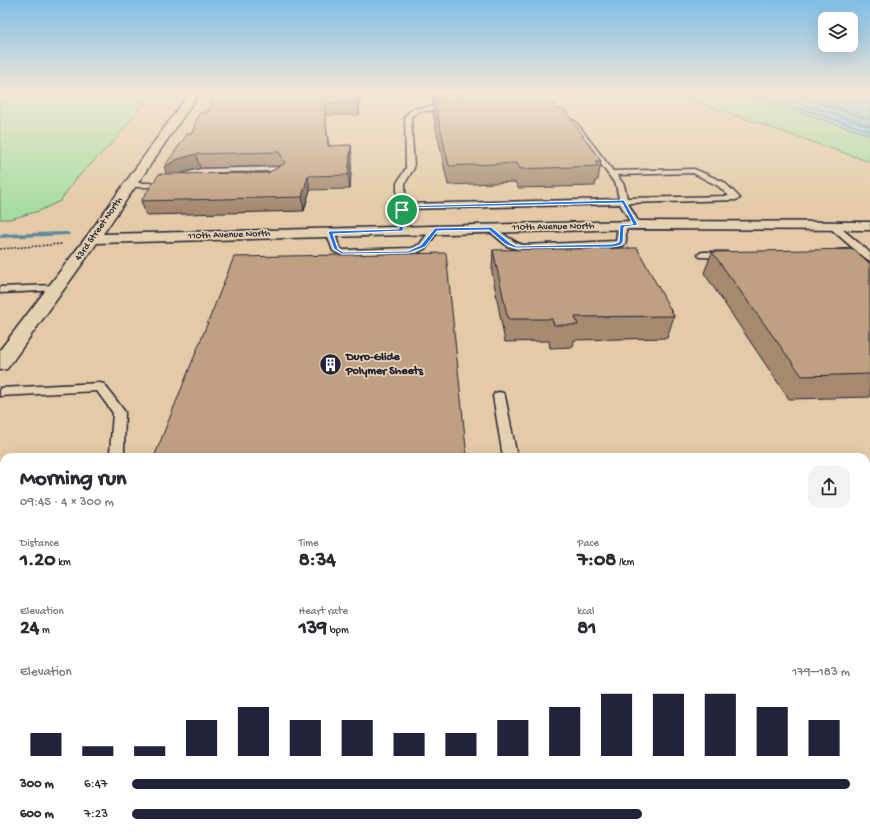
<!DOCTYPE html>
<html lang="en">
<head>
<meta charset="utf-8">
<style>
  body { margin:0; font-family:"Gochi Hand",sans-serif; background:#f2f2f3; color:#2b2b33; height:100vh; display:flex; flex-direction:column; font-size:15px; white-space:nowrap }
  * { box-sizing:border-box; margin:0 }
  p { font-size:13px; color:#7c7c81 }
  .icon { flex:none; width:22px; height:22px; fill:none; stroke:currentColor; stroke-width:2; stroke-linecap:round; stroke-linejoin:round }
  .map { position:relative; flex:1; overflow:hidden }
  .side { position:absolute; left:0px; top:453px; width:870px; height:384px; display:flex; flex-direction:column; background:#fff; border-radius:12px 12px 0 0; box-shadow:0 4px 16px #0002 }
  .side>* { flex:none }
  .controls { position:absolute; left:818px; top:12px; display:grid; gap:8px }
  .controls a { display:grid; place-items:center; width:40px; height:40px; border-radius:8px; background:#fff; box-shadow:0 4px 16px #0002; font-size:20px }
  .pin { position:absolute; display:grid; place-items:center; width:34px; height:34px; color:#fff; margin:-17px; border:2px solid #fff; border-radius:50%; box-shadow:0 1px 4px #0007 }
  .round { display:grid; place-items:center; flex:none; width:42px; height:42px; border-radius:12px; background:#f2f2f3 }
  .head { display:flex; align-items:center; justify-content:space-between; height:68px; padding:0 20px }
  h1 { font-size:22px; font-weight:800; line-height:30px }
  .stats { display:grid; grid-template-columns:repeat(3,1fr); gap:6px; height:68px; padding:4px 20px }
  .stats div { display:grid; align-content:center }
  .stats b { font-size:20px; font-weight:800 }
  .stats small { font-size:11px; font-weight:400 }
  .stats p { font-size:11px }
  .chart { height:112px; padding:8px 20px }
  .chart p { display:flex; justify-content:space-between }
  .chart svg { width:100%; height:72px; margin-top:4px; stroke:#22223b; stroke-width:6 }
  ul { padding:0 20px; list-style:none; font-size:13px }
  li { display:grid; grid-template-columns:64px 48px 1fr; align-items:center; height:30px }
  li i { height:10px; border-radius:5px; background:#22223b }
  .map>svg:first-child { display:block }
  .green { fill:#a5dda1; stroke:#64806e }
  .water { fill:#85cee6; stroke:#5d89a2 }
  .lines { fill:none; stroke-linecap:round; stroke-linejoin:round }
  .shore { stroke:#4a677f; stroke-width:1 }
  .stream { fill:#5d89a2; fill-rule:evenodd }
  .lane-casing { stroke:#22223b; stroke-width:3 }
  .secondary-casing { stroke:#22223b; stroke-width:3 }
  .path { stroke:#22223b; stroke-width:1.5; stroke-dasharray:2 1.5; stroke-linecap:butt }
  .lane { fill:#e6d2b0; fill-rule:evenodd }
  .secondary { fill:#e6d2b0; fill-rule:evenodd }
  .wall { fill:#a58a70; stroke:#22223b; fill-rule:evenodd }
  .shaded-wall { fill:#86705b; stroke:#22223b }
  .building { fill:#c0a082; stroke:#22223b }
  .route { fill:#1a73e8; stroke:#fff; fill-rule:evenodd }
  .labels { text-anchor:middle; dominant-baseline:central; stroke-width:3.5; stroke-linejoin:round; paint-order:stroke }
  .far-street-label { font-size:10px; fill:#22223b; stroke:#e6d2b0 }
  .poi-label { font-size:12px; font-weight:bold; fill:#22223b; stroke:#e6d2b0; text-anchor:start }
</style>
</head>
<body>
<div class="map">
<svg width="870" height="837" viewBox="0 0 870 837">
  <rect width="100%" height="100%" fill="#e4caa6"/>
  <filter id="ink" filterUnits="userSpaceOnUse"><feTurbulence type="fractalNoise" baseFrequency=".025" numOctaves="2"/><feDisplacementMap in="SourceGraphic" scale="8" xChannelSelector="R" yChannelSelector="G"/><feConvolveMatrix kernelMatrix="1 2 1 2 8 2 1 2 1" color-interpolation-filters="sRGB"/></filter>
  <g filter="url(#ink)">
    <path class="green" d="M0,92H153L115,140L76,179L60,201L39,211L10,219H0Z
      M668,92H737L870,135V162Z"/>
    <path class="water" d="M737,92H870V135Z"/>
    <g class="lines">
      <path class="shore" d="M750,92L870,131
        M767,92L870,126
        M786,92L870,119"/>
      <path class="stream" d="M67,232L70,234L69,235L0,238V234Z"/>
      <defs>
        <path id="lane" d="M451,104L454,106L453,107L417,112L411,117L414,168L405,183V204L619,199L616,185L570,122L573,120L575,121L613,171L694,169L724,182L740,198L736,200L628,203L640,225L636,228L632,225L620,204L405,209V231L401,234L398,233L397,231V183L406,168L405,116L413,109ZM693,173L718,186L729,196L627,198L624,185L617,175Z
          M278,167H281L286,176L277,182L273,180L278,175L276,171C251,172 226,171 202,173C192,174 182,184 173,184V187H130L126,185L130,183H172V180L182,174L200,169Z
          M622,223L626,226V242L623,246L524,251L507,246L487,229L488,227C496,225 511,243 524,245L616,241L618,226Z
          M833,223L836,224L866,249L870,253V261L860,254H837L835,252L837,250L854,249L830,228L829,226Z
          M435,227L439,230L426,248L417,253L342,256L333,251L326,232L330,229L333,230L340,248L344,250L412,248L420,244L432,228Z
          M703,252H727L732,255L727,258L700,257L698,255L700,253Z
          M56,285L60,286L61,288L60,290L0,293V287Z
          M100,383L104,384L125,412L124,452L121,457H107L110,452L113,413L97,391L0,396V388Z
          M499,392L503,393L505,396L517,457H503L493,396L495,393Z
          M4,557V578L0,579V558Z
          M4,784V813L0,815V786Z
          M565,833H587V837H565Z"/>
        <path id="secondary" d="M190,92H200L103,234L636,221L870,222V230L636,229L97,243L7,369L0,370V350L87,236Z"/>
      </defs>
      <use href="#lane" class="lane-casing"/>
      <use href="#secondary" class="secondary-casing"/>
      <path class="path" d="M0,249L62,244"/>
      <use href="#lane" class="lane"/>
      <use href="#secondary" class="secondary"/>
    </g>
    <path class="wall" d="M361,92L359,115H325L329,146L351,145L352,158L350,189L310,190L304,211L146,215L141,201L167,174L192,133L208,112ZM281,166L268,173L179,174L182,173L200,168Z
      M462,92H527L528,93L556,109L601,161L598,180H596L595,186L518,188L515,182L448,185L433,113V96L462,95Z
      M493,250L674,316L667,338L574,340L573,347L550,348L549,341L505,342L492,272Z
      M712,252L870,264V397L789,399L704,273Z
      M805,833H866L870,837H797Z"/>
    <path class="shaded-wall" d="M359,92H361L359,115L358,103Z
      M351,145L352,158L350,189L348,175Z
      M196,154L200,168L182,173L169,181L164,167L178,159Z
      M308,176L310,190L304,211L302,197Z
      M211,833H215V837H210Z"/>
    <path class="building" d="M212,92H359L358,103H324L328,146L351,145L348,175L308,176L302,197L141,201L159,174L268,173L284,164L285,162L279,152L196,154L178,159L164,167L188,133H192L199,113L208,112Z
      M465,92H527L528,93H546L556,109H564L601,161H595L598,166L520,169L517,163L449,166L433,96L465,95Z
      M637,248L674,316L575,317L578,325H554L552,319H508L493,250Z
      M854,249L870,264V374L802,376L712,252Z
      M446,253L467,457H154L234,257Z
      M870,824V837H823L821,833H866V825Z
      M38,833H211L210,837H36Z
      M334,833H563V837H334Z"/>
  </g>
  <linearGradient id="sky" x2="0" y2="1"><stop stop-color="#80bee7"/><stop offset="0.44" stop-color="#f3e7d7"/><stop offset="1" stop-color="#f3e7d7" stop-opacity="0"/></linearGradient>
  <rect width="870" height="209" fill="url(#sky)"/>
  <path class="route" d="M624,200L638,225L624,227L623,242L621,245L613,247L515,248L505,244L489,230L437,231L425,247L409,253L342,254L334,249L328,232L330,231L399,229V207L401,206ZM622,203L633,224L620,225L619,242L613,244L516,246L509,242L491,227L435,228L421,245L408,251L343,252L338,249L333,234L403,231L404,208Z"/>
  <defs>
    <symbol id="building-disc" viewBox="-11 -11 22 22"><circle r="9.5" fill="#22223b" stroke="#e6d2b0"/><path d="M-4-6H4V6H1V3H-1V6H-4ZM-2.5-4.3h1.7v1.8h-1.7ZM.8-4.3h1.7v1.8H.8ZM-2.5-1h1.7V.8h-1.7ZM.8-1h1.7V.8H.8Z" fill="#fff"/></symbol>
  </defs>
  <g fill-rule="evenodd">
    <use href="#building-disc" x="318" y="352" width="25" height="25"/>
  </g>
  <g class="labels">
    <g class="far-street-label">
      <text transform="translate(553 227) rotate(-1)">110th Avenue North</text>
      <text transform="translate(99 229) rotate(-55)">43rd Street North</text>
      <text transform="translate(229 235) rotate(-2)">110th Avenue North</text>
    </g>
    <g class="poi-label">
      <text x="346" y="358">Duro-Glide<tspan x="346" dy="14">Polymer Sheets</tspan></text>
    </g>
  </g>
</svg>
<div class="controls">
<a><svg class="icon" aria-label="layers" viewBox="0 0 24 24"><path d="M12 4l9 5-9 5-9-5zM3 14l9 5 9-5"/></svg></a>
</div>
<div class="pin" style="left:402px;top:210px;background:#1e9e55"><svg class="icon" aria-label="arrive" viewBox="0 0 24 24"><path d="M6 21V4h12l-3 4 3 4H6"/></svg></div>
<section class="side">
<div class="head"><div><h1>Morning run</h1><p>09:45 · 4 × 300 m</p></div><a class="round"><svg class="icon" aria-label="share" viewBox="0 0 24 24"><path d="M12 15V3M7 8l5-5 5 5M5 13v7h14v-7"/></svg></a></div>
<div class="stats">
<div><p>Distance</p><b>1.20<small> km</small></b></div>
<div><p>Time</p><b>8:34</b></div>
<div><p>Pace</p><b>7:08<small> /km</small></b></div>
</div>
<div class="stats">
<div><p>Elevation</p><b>24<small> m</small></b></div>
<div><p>Heart rate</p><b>139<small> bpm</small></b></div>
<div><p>kcal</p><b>81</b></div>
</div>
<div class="chart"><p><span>Elevation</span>179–183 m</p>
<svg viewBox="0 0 160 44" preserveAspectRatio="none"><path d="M5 44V30M15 44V38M25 44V38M35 44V22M45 44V14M55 44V22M65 44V22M75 44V30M85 44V30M95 44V22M105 44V14M115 44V6M125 44V6M135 44V6M145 44V14M155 44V22"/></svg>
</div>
<ul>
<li><b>300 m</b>6:47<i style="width:100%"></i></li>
<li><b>600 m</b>7:23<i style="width:71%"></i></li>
</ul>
</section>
</div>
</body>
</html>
